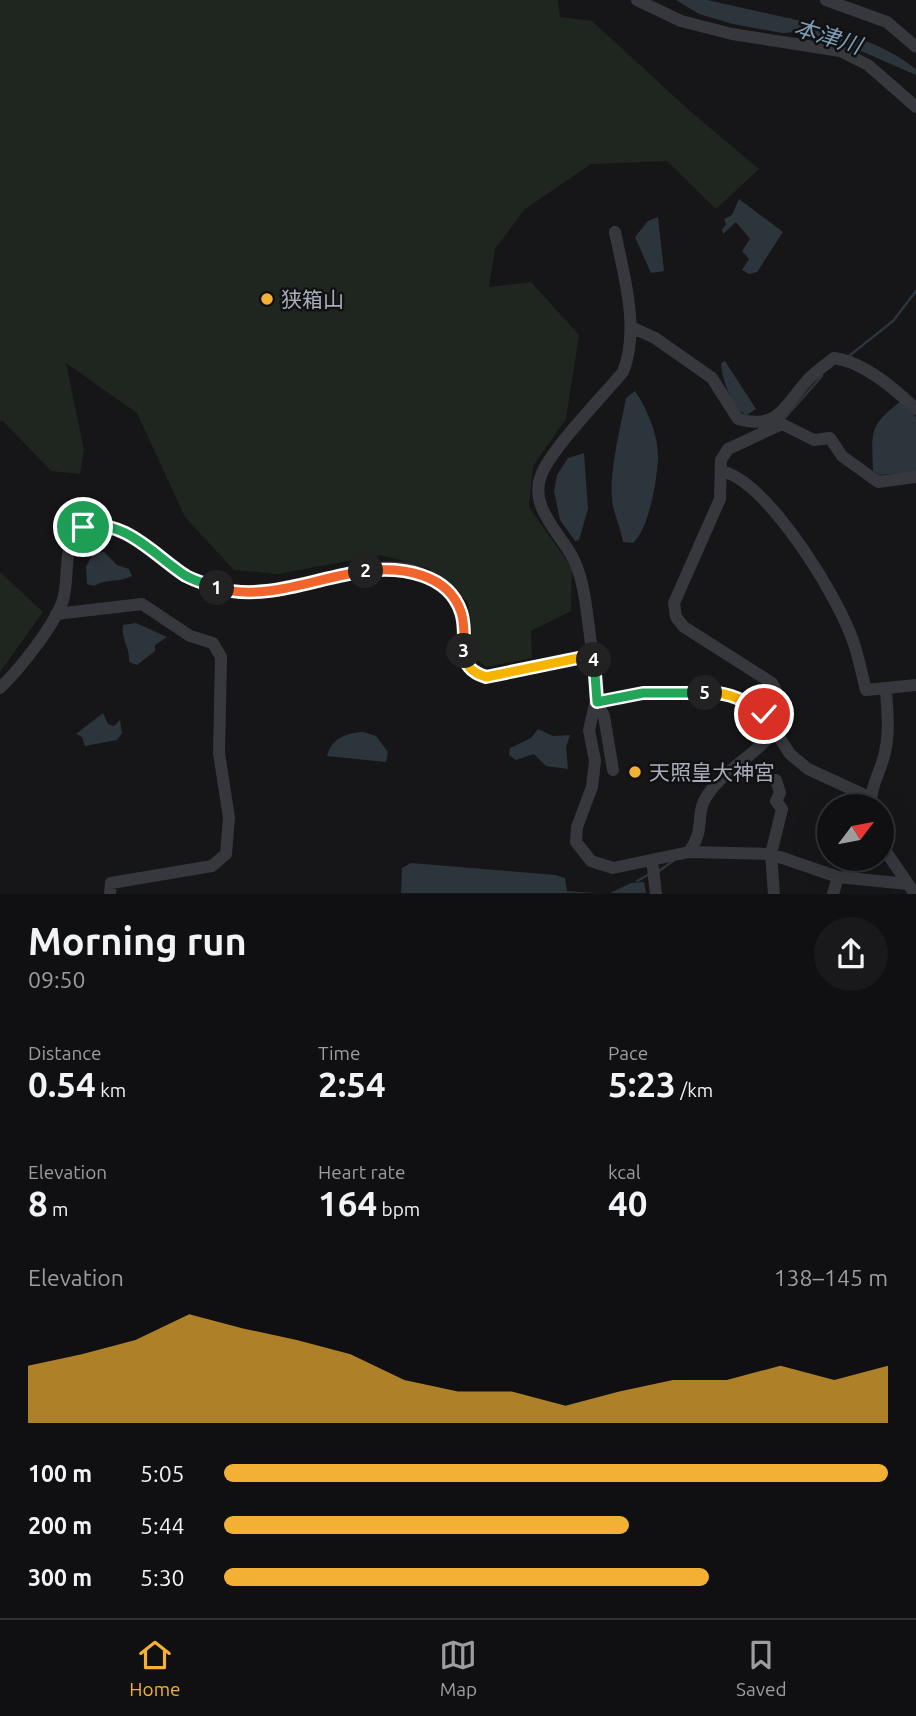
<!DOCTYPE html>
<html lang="en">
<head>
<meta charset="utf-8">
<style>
  body { margin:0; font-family:Ubuntu,"Noto Sans JP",sans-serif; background:#19191b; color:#f1f3f6; height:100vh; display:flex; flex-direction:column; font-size:26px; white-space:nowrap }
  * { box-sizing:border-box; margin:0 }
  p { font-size:23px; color:#9c9d9f }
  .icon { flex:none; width:38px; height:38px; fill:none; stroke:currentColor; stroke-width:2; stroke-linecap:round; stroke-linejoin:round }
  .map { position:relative; height:894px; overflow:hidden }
  .panel { display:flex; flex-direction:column; background:#101012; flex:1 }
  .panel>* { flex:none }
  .needle { width:46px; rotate:58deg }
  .controls { position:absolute; left:817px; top:794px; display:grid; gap:14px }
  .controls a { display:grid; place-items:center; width:77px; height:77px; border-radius:50%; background:#101012; box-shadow:0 7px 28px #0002,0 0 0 2px #303032; font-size:35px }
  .pin { position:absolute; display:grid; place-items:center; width:60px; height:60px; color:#fff; margin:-30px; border:4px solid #fff; border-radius:50%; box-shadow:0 2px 7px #0007 }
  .km { position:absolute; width:35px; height:35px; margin:-18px; border-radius:50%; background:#222; color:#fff; font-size:19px; line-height:35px; text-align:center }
  .round { display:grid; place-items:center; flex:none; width:74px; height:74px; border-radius:37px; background:#19191b }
  .summary { display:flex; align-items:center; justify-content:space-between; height:119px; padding:0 28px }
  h1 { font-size:38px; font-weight:700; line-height:52px }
  .figures { display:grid; grid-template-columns:repeat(3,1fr); gap:10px; height:119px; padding:7px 28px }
  .figures div { display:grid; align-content:center }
  .figures b { font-size:35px; font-weight:700 }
  .figures small { font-size:19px; font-weight:400 }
  .figures p { font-size:19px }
  .chart { height:196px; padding:14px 28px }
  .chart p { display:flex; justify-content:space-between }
  .chart svg { width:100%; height:126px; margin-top:7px; fill:#f2b134; opacity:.7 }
  ul { padding:0 28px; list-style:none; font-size:23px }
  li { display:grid; grid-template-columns:112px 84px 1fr; align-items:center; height:52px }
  li i { height:18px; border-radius:9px; background:#f2b134 }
  .dock { display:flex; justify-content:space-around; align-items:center; height:98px; border-top:2px solid #303032; background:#101012; font-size:19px; color:#9c9d9f }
  .dock a { display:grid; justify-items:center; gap:4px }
  .dock .selected { color:#f2b134 }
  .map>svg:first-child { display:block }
  .green { fill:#1e261f }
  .water { fill:#2c353c }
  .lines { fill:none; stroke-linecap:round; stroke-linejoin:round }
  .stream { stroke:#2c353c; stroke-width:2.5 }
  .street { stroke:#37383d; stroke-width:12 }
  .split-1-casing { stroke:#fff; stroke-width:14 }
  .split-2-casing { stroke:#fff; stroke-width:14 }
  .split-3-casing { stroke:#fff; stroke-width:14 }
  .split-4-casing { stroke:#fff; stroke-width:14 }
  .split-5-casing { stroke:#fff; stroke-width:14 }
  .split-6-casing { stroke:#fff; stroke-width:14 }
  .split-1 { stroke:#22a559; stroke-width:9 }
  .split-2 { stroke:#f0652b; stroke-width:9 }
  .split-3 { stroke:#f0652b; stroke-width:9 }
  .split-4 { stroke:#f5b400; stroke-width:9 }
  .split-5 { stroke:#22a559; stroke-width:9 }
  .split-6 { stroke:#f5b400; stroke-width:9 }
  .poi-dot { fill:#f2b134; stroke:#111113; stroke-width:2.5 }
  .labels { text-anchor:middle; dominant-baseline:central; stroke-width:5; stroke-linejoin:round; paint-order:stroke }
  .poi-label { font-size:21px; fill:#a8adb8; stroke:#111113; text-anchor:start }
  .water-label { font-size:23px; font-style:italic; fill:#7f9bb3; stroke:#111113 }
</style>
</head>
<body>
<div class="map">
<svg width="916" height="894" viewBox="0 0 916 894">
  <rect width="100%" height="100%" fill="#161618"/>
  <path class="green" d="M0,0H558L560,17L592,21L690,111L759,169L716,209L667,161L591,164L525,209L495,249L489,287L531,282L579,335L566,419L533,466L529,507L572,568L571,611L531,631L532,658L486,667L475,657L468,602L428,568L381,555L277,574L234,570L185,517L137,413L66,363L84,450L80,474L51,471L2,420L0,422Z
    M0,572L43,612L0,672Z"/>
  <path class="water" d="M676,0H707L806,22L810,27C850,33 883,44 916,69V75L838,41L800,32L782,33L733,24L699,14Z
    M739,199L783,232L757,272L749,274L742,270L749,259L742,251L750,239L736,222L723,234L722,230L726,224L724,219L732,215Z
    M658,217L664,271L651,273L635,237L648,221Z
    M725,361L756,409L747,415C733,411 721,377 721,363Z
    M635,391C647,408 659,437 658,459C657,480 649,529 633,543L623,542C621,530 617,521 614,510C606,482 621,426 626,398Z
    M900,402L916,417V472L879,475L873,471C872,433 868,426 900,402Z
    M584,453L588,509L579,540L575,541L560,520L554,491L557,475L568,458Z
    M104,552L117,565L129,569L132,576C118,583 107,578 94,586L87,584L86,567L93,553Z
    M136,623L167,637L155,645V651L137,665L129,662C130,647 121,640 123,625Z
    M103,713L108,724L114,726L120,720L122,733L117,740L85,746L82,737L76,734Z
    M538,729L553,736L570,735L566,747L568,769L546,766L534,754L516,760L509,755L510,748L531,738Z
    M363,732L376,736L388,752L386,762L327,756C332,738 346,733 363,732Z
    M411,863L555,875L565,878L567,891L596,893H401L402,868Z
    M644,882L646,893H610L631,883Z"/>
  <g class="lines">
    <path class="stream" d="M849,356L893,321L916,291
      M784,419L822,376
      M659,871L673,861
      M637,881L648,875"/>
    <path class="street" d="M637,0L681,21L732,34L840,51L868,65L916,107
      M826,0L887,22L916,47
      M631,327L655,338L712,378L738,419C778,430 784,407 805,383C813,373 824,366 834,358C864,362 895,389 916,409
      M722,471C768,483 833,590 850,633C858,651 861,672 866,690L916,685
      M56,614L142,604L190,636L213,643L221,657L219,753L229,818L226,854L212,866L111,883L110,894
      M593,655C587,624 587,588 574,560C561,533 527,507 542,473C554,446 602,397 623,372C640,329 624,276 615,232
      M0,688C20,669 52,628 62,603C71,580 60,544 82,528C112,509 164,563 188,577C197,582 211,587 222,590C280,602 375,551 420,573C436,582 455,594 461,612C471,640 449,682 499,675L593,655L598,691L589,730L595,761L592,787L577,827L576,842L591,861L613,868L689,852
      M613,770L604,716L597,702L643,693L718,692L743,699L764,714L790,754L808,769L871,798
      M871,807C870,785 881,772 885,752C890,731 887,711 886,690
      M882,846L915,894
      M846,859L850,878
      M652,860L656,894
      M908,884L838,877L771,854L689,852C705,830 696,818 704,801C725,758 806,740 772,683L684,627L676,617L674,603L720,499L721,460L728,449L782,424L814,440L830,438L842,456L878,482L916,477
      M774,894L771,854L782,809L776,801L780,793L776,780
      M833,894L838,877"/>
  </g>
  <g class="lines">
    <defs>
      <path id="split-1" d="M83,527C123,517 155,556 186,576C195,581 207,584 217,588"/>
      <path id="split-2" d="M217,588C267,602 317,577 366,571"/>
      <path id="split-3" d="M366,571C401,567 448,573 461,612C465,623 464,639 464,651"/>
      <path id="split-4" d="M464,651C464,666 473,673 486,677L593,655L594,660"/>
      <path id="split-5" d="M594,660L597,702L643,693H705"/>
      <path id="split-6" d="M705,693C729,691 745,701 764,714"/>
    </defs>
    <use href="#split-1" class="split-1-casing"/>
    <use href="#split-2" class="split-2-casing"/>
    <use href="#split-3" class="split-3-casing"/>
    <use href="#split-4" class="split-4-casing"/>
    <use href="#split-5" class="split-5-casing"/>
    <use href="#split-6" class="split-6-casing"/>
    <use href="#split-1" class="split-1"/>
    <use href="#split-2" class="split-2"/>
    <use href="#split-3" class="split-3"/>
    <use href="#split-4" class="split-4"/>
    <use href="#split-5" class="split-5"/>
    <use href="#split-6" class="split-6"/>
  </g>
  <g class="poi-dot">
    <circle cx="267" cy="299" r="7"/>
    <circle cx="635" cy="772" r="7"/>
  </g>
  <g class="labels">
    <g class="poi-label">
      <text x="281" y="299">狭箱山</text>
      <text x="649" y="772">天照皇大神宮</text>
    </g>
    <g class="water-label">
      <text transform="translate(828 36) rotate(17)">本津川</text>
    </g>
  </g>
</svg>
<div class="controls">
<a><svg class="needle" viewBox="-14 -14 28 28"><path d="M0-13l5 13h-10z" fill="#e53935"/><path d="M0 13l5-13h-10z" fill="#9c9d9f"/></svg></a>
</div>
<div class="pin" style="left:83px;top:527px;background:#1e9e55"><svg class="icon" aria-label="arrive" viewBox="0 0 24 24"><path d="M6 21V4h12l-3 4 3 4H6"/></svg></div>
<div class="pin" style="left:764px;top:714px;background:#d93025"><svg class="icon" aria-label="check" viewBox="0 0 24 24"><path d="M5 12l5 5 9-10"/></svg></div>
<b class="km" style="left:217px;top:588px">1</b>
<b class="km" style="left:366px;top:571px">2</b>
<b class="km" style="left:464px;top:651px">3</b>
<b class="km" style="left:594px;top:660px">4</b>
<b class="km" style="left:705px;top:693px">5</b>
</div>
<section class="panel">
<div class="summary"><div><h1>Morning run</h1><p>09:50</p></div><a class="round"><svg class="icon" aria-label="share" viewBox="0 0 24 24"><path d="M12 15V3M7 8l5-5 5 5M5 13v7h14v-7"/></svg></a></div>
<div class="figures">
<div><p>Distance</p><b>0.54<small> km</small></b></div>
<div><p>Time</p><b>2:54</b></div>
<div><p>Pace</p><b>5:23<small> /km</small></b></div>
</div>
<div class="figures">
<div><p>Elevation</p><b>8<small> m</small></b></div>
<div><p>Heart rate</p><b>164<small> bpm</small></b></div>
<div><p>kcal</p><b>40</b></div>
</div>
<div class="chart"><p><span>Elevation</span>138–145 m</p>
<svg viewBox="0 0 160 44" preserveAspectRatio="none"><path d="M0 44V24L10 20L20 15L30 6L40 11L50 15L60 20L70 29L80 33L90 33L100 38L110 33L120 29L130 29L140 24L150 29L160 24V44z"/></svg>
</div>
<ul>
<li><b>100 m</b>5:05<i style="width:100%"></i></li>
<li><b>200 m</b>5:44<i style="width:61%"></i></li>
<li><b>300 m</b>5:30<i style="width:73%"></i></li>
</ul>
</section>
<nav class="dock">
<a class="selected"><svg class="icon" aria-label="home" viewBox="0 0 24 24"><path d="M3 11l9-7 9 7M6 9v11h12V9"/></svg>Home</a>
<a><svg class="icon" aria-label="map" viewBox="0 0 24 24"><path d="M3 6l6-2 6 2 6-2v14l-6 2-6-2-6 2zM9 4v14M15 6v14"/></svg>Map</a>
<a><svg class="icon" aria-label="saved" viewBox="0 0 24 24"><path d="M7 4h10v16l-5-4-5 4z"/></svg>Saved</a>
</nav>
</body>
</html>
